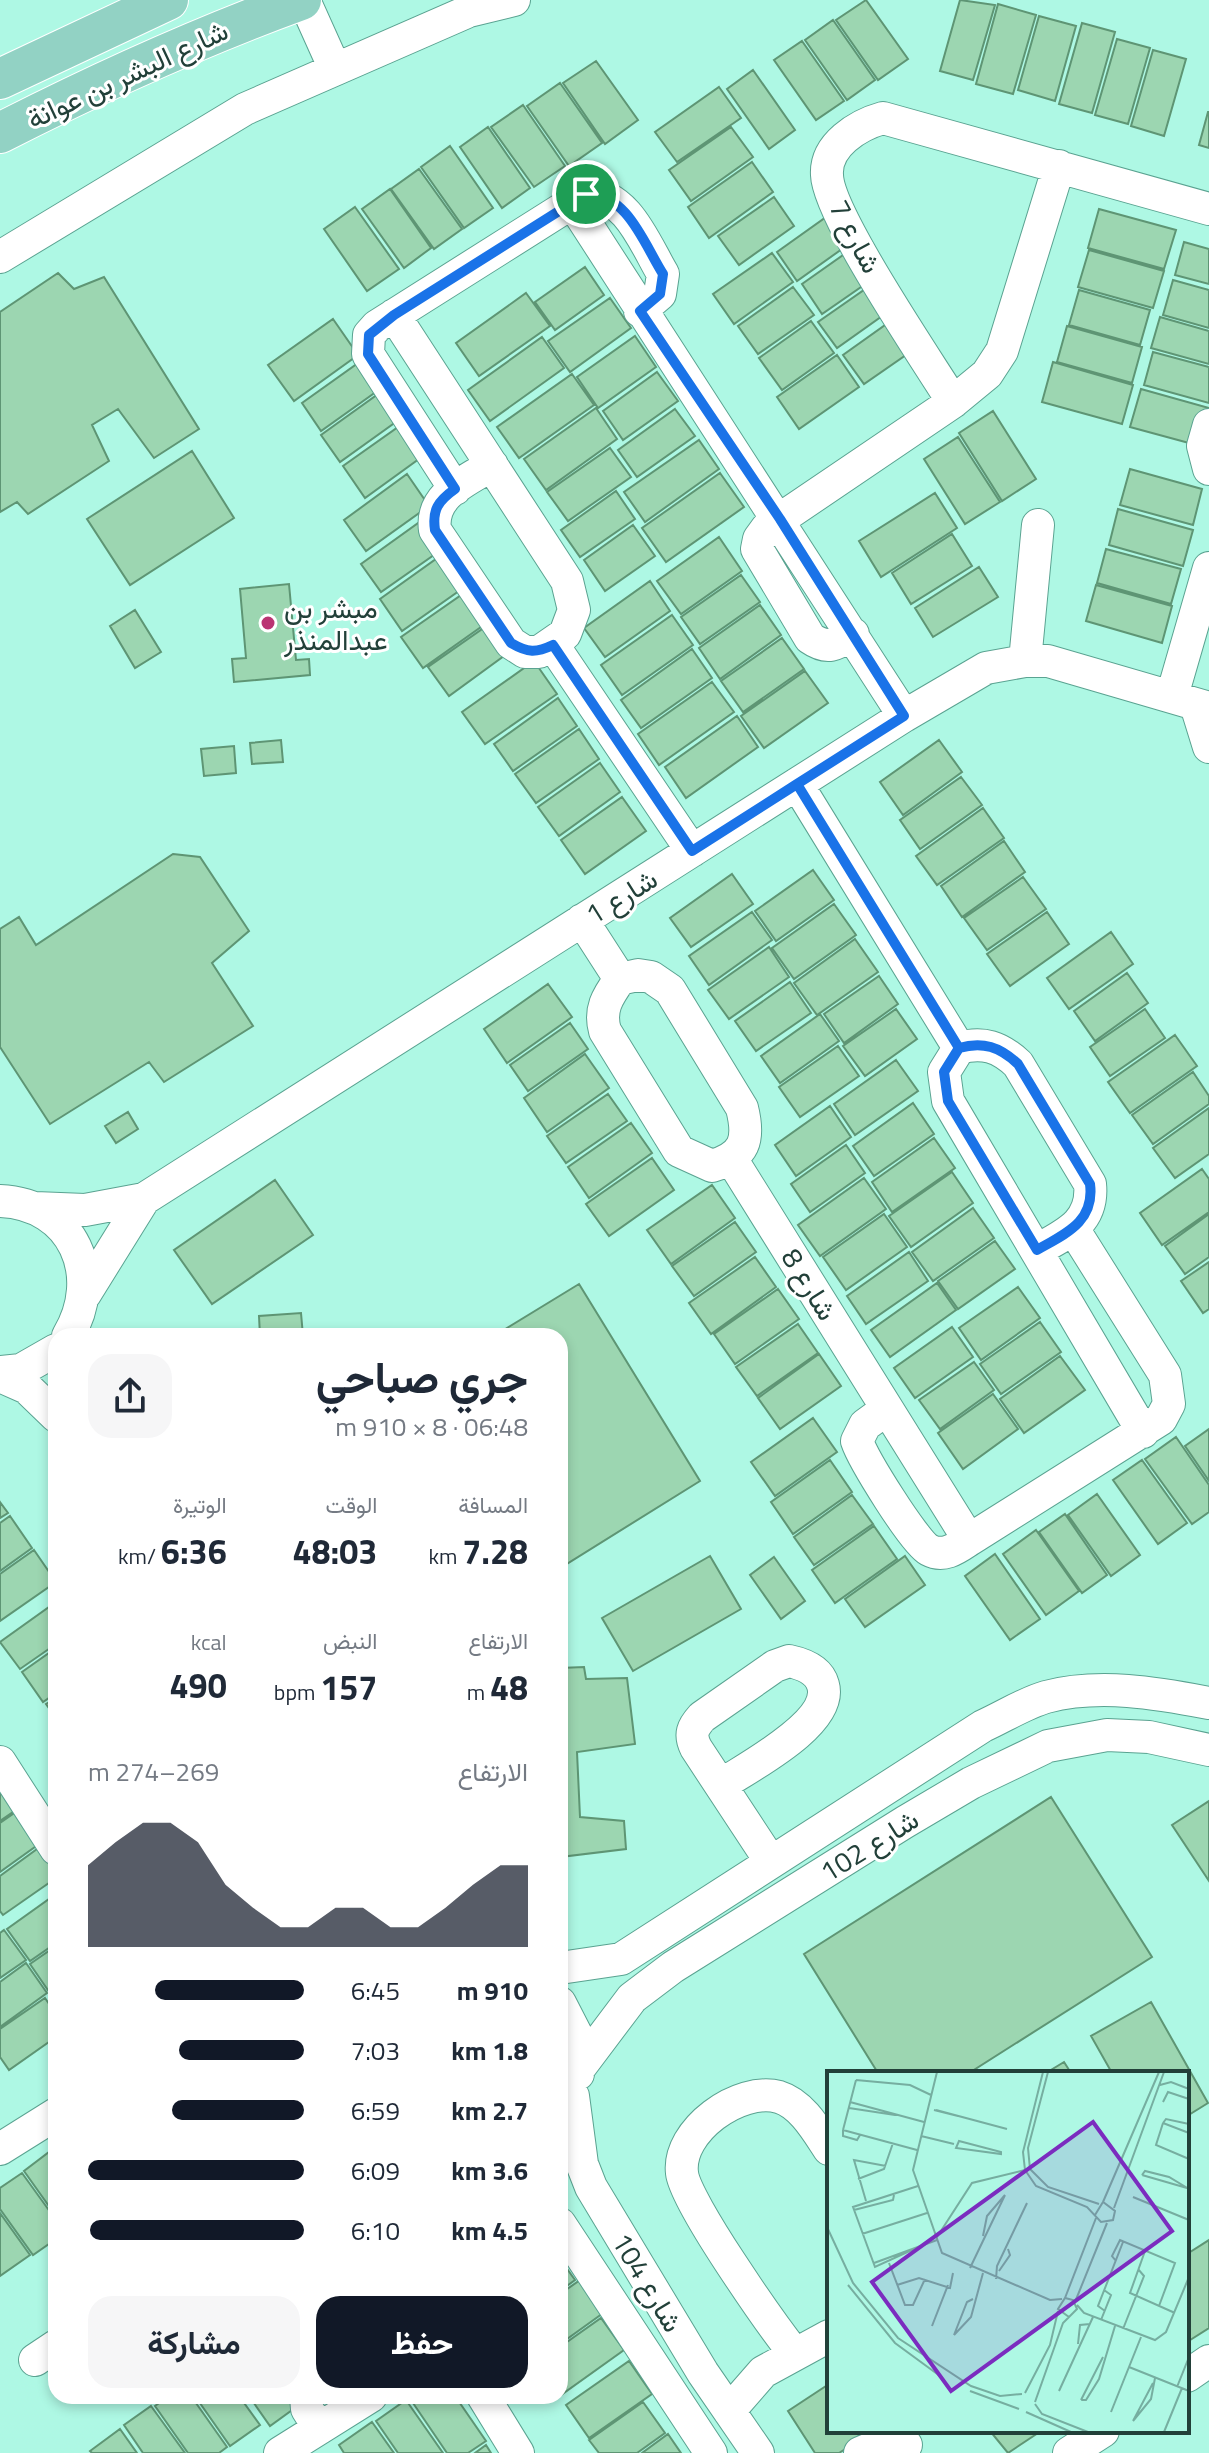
<!DOCTYPE html>
<html lang="ar">
<head>
<meta charset="utf-8">
<style>
  body { margin:0; font-family:"Titillium Web",Vazirmatn,sans-serif; background:#f6f6f7; color:#1f2937; direction:rtl; height:100vh; display:flex; flex-direction:column; font-size:30px; white-space:nowrap }
  * { box-sizing:border-box; margin:0 }
  p { font-size:26px; color:#747a83 }
  .icon { flex:none; width:44px; height:44px; fill:none; stroke:currentColor; stroke-width:2; stroke-linecap:round; stroke-linejoin:round }
  .map { position:relative; flex:1; overflow:hidden; direction:ltr }
  .drawer { position:absolute; left:48px; top:1328px; width:520px; height:1076px; display:flex; flex-direction:column; background:#fff; border-radius:24px; box-shadow:0 4px 12px #0003; direction:rtl }
  .drawer>* { flex:none }
  .pin { position:absolute; display:grid; place-items:center; width:68px; height:68px; color:#fff; margin:-34px; border:4px solid #fff; border-radius:50%; box-shadow:0 2px 8px #0007 }
  .round { display:grid; place-items:center; flex:none; width:84px; height:84px; border-radius:24px; background:#f6f6f7 }
  .overview { display:flex; align-items:center; justify-content:space-between; height:136px; padding:0 40px }
  h1 { font-size:44px; font-weight:700; line-height:60px }
  .metrics { display:grid; grid-template-columns:repeat(3,1fr); gap:12px; height:136px; padding:8px 40px }
  .metrics div { display:grid; align-content:center }
  .metrics b { font-size:34px; font-weight:700 }
  .metrics small { font-size:22px; font-weight:400 }
  .metrics p { font-size:22px }
  .chart { height:224px; padding:16px 40px }
  .chart p { display:flex; justify-content:space-between }
  .chart svg { width:100%; height:144px; margin-top:8px; fill:#111827; opacity:.7 }
  .action { display:flex; gap:16px; margin-top:auto; padding:16px 40px }
  .action a { flex:1; height:92px; border-radius:24px; background:#111827; color:#fff; font-size:32px; font-weight:700; line-height:92px; text-align:center }
  .action a+a { background:#f6f6f7; color:#1f2937 }
  ul { padding:0 40px; list-style:none; font-size:26px }
  li { display:grid; grid-template-columns:128px 96px 1fr; align-items:center; height:60px }
  li i { height:20px; border-radius:10px; background:#111827 }
  .map>svg:first-child { display:block }
  .building { fill:#9cd6b1; stroke:#5e9574; stroke-width:2 }
  .lines { fill:none; stroke-linecap:round; stroke-linejoin:round }
  .minor-casing { stroke:#5aa391; stroke-width:34 }
  .major-casing { stroke:#fff; stroke-width:42 }
  .minor { stroke:#fff; stroke-width:32 }
  .major { stroke:#92d2c4; stroke-width:40 }
  .route-casing { stroke:#fff; stroke-width:16 }
  .route { stroke:#1a73e8; stroke-width:10 }
  .poi-dot { fill:#ba3372; stroke:#fff; stroke-width:3 }
  .labels { text-anchor:middle; dominant-baseline:central; stroke-width:6; stroke-linejoin:round; paint-order:stroke }
  .street-label { font-size:28px; fill:#224039; stroke:#fff }
  .poi-label { font-size:28px; fill:#224039; stroke:#fff; text-anchor:start }
  .inset-road { fill:none; stroke:#76aea0; stroke-width:2 }
  .view { fill:#7b2cbf; fill-opacity:0.15; stroke:#7b2cbf; stroke-width:4 }
  .inset-edge { fill:none; stroke:#224039; stroke-width:4 }
</style>
</head>
<body>
<div class="map">
<svg width="1209" height="2453" viewBox="0 0 1209 2453">
  <rect width="100%" height="100%" fill="#aef8e4"/>
  <path class="building" d="M866,0L908,59L878,80L836,20Z
    M960,0L995,5L973,80L940,71Z
    M998,4L1036,15L1013,94L976,84Z
    M1039,16L1076,26L1055,101L1018,90Z
    M833,20L875,80L847,100L805,40Z
    M1082,23L1115,32L1092,113L1059,104Z
    M1117,39L1150,48L1128,124L1095,115Z
    M802,41L844,101L816,120L774,60Z
    M1153,50L1186,59L1164,136L1131,126Z
    M596,61L638,120L605,144L563,83Z
    M753,70L795,130L769,149L727,89Z
    M560,83L602,143L569,166L527,106Z
    M719,87L741,118L677,162L655,132Z
    M523,105L565,166L534,187L491,127Z
    M1208,112H1209V148L1199,145Z
    M488,127L530,188L502,208L460,147Z
    M731,127L753,157L691,201L669,170Z
    M450,146L493,208L464,228L421,167Z
    M752,162L773,192L709,238L688,207Z
    M419,169L462,229L434,249L391,189Z
    M390,189L431,248L404,268L362,209Z
    M774,197L794,226L739,265L718,236Z
    M355,207L399,269L367,291L324,229Z
    M1099,209L1176,230L1164,269L1088,248Z
    M829,215L849,244L797,281L777,252Z
    M1184,242L1209,249V284L1175,275Z
    M853,248L874,278L822,314L802,284Z
    M1089,250L1164,271L1153,308L1078,287Z
    M772,253L793,282L734,324L713,294Z
    M585,267L604,295L555,330L535,302Z
    M58,273L74,289L104,277L199,429L154,458L118,409L92,425L109,461L28,514L17,502L0,512V312Z
    M1173,280L1209,290V328L1163,315Z
    M874,283L892,309L837,348L818,322Z
    M793,287L814,315L758,354L738,326Z
    M1079,290L1150,310L1140,345L1069,325Z
    M526,293L550,326L479,376L456,343Z
    M610,298L631,328L570,372L548,341Z
    M1160,317L1209,331V364L1151,348Z
    M895,318L916,348L864,384L843,355Z
    M333,319L358,355L294,401L268,365Z
    M811,321L834,353L782,390L759,358Z
    M1067,326L1142,347L1132,383L1057,362Z
    M635,336L656,367L598,408L577,377Z
    M542,337L564,368L490,421L468,390Z
    M1153,352L1209,367V403L1144,385Z
    M837,355L859,387L799,429L777,397Z
    M361,361L380,389L321,431L302,403Z
    M1053,362L1133,385L1122,424L1042,402Z
    M657,372L678,401L623,440L603,411Z
    M572,374L594,405L519,458L497,427Z
    M1141,389L1209,408L1200,446L1130,427Z
    M381,392L400,419L340,462L321,435Z
    M596,408L617,439L546,490L524,459Z
    M675,409L695,436L637,477L618,450Z
    M993,411L1036,479L1002,501L959,433Z
    M401,425L423,456L365,498L343,466Z
    M958,437L1000,502L965,524L924,459Z
    M699,440L719,469L645,522L624,492Z
    M610,448L631,477L568,521L547,492Z
    M192,451L234,518L130,585L87,519Z
    M1130,469L1202,489L1193,525L1120,505Z
    M720,473L744,507L666,562L642,528Z
    M407,474L429,506L366,551L344,520Z
    M616,491L635,519L580,557L561,530Z
    M935,493L957,528L881,577L859,541Z
    M1118,509L1193,530L1183,566L1109,545Z
    M421,521L441,550L381,592L361,564Z
    M633,525L655,556L605,591L584,560Z
    M952,534L972,566L911,604L892,573Z
    M719,537L742,571L681,614L657,581Z
    M1106,549L1181,569L1171,604L1097,583Z
    M443,554L466,586L402,631L380,599Z
    M979,567L998,597L933,637L915,608Z
    M741,575L760,602L700,644L681,617Z
    M650,581L670,611L605,657L584,628Z
    M289,584L296,660L309,659L310,675L234,682L232,659L246,658L240,589Z
    M1096,585L1172,606L1162,643L1086,621Z
    M467,591L488,622L423,668L401,637Z
    M760,605L781,635L720,679L699,648Z
    M135,610L161,652L135,668L110,626Z
    M672,615L693,645L622,695L601,665Z
    M488,625L508,653L449,696L428,667Z
    M782,638L804,669L743,712L721,681Z
    M692,649L712,678L641,728L621,700Z
    M534,661L557,694L485,744L462,712Z
    M805,671L828,703L764,748L741,716Z
    M712,682L734,712L659,765L638,734Z
    M558,698L577,726L513,771L494,744Z
    M737,716L758,747L686,798L665,767Z
    M579,729L599,759L536,803L515,774Z
    M281,740L283,762L252,764L250,743Z
    M939,740L962,772L903,815L880,782Z
    M234,746L236,773L204,776L201,749Z
    M600,763L620,792L559,836L538,807Z
    M961,777L982,805L920,849L900,820Z
    M622,797L646,831L585,874L561,840Z
    M983,808L1004,838L937,885L916,856Z
    M1004,841L1025,872L962,917L941,886Z
    M173,854L200,857L249,931L212,963L253,1026L164,1082L149,1062L50,1124L0,1047V929L19,917L36,945Z
    M813,870L834,900L776,941L755,911Z
    M732,874L753,904L691,947L670,918Z
    M1023,877L1046,909L987,950L964,918Z
    M834,904L856,935L794,979L772,948Z
    M752,912L772,940L709,985L689,956Z
    M1047,912L1069,944L1010,986L987,954Z
    M1111,932L1133,964L1069,1009L1047,978Z
    M855,939L878,972L817,1015L794,983Z
    M769,947L789,977L729,1019L708,990Z
    M1127,973L1148,1003L1095,1041L1074,1011Z
    M879,976L898,1004L844,1043L824,1014Z
    M790,982L811,1013L756,1051L735,1021Z
    M548,984L572,1017L507,1063L484,1029Z
    M896,1009L917,1039L865,1076L843,1046Z
    M1145,1009L1165,1038L1110,1076L1090,1047Z
    M820,1014L839,1041L780,1083L761,1056Z
    M570,1023L588,1049L528,1091L510,1065Z
    M1175,1035L1197,1066L1130,1113L1108,1082Z
    M838,1046L859,1076L800,1117L779,1087Z
    M585,1054L609,1088L547,1132L524,1098Z
    M896,1060L918,1091L855,1135L834,1104Z
    M1193,1072L1209,1096V1104L1153,1144L1132,1115Z
    M608,1094L627,1121L566,1163L547,1136Z
    M913,1103L934,1134L874,1176L853,1146Z
    M830,1106L851,1137L796,1176L775,1145Z
    M1209,1108V1154L1175,1178L1153,1148Z
    M128,1112L138,1129L116,1143L105,1126Z
    M631,1123L652,1153L589,1198L568,1167Z
    M934,1138L955,1168L892,1212L872,1182Z
    M846,1145L865,1173L810,1212L791,1184Z
    M652,1158L674,1190L609,1236L586,1204Z
    M1202,1169L1209,1179V1212L1162,1245L1140,1213Z
    M952,1172L973,1203L911,1247L889,1216Z
    M864,1178L886,1209L820,1256L798,1225Z
    M275,1180L313,1235L212,1304L174,1250Z
    M712,1185L735,1218L671,1264L647,1230Z
    M973,1208L994,1238L933,1281L912,1252Z
    M884,1214L907,1247L846,1290L823,1257Z
    M1209,1214V1257L1185,1274L1165,1246Z
    M735,1222L756,1252L694,1296L672,1266Z
    M995,1241L1015,1269L958,1309L938,1281Z
    M909,1252L928,1281L866,1324L847,1296Z
    M755,1257L776,1287L711,1334L689,1303Z
    M1209,1262V1309L1203,1313L1181,1281Z
    M937,1283L956,1310L890,1357L871,1330Z
    M579,1284L700,1481L565,1565L560,1557V1336H494Z
    M1018,1287L1040,1318L981,1360L959,1328Z
    M778,1289L799,1319L735,1364L714,1334Z
    M301,1313L303,1336H260L259,1316Z
    M1040,1322L1061,1352L1001,1394L980,1364Z
    M798,1324L818,1353L757,1396L736,1367Z
    M952,1327L973,1357L915,1398L894,1368Z
    M819,1354L841,1386L780,1429L758,1398Z
    M1060,1356L1085,1390L1024,1433L1000,1399Z
    M974,1362L994,1390L940,1429L919,1400Z
    M993,1394L1018,1429L963,1469L938,1433Z
    M813,1418L837,1452L775,1496L751,1462Z
    M1209,1429V1481L1185,1446Z
    M1176,1437L1209,1485V1512L1192,1524L1145,1459Z
    M830,1460L852,1492L793,1534L771,1502Z
    M1142,1460L1187,1523L1158,1544L1113,1480Z
    M1097,1494L1140,1555L1111,1576L1068,1515Z
    M852,1495L873,1524L814,1565L794,1537Z
    M0,1502L8,1513L0,1518Z
    M1065,1514L1107,1575L1082,1593L1039,1532Z
    M10,1516L32,1548L0,1571V1523Z
    M874,1526L897,1559L835,1603L812,1570Z
    M1036,1530L1079,1591L1046,1615L1003,1554Z
    M34,1550L56,1582L0,1621V1574Z
    M995,1554L1040,1619L1010,1640L965,1576Z
    M710,1556L741,1609L633,1671L602,1618Z
    M905,1556L925,1585L865,1627L845,1599Z
    M774,1557L805,1601L781,1619L750,1575Z
    M56,1602V1644L20,1669L0,1642Z
    M56,1648V1693L43,1702L22,1672Z
    M584,1667L586,1679L627,1678L635,1744L577,1752L580,1817L624,1821L626,1849L560,1857V1668Z
    M56,1698V1718L46,1704Z
    M0,1776L26,1803L0,1821Z
    M1051,1797L1152,1957L969,2073H878L804,1954Z
    M1209,1801V1881L1172,1825Z
    M23,1807L46,1839L0,1872V1823Z
    M44,1844L56,1861V1878L3,1915L0,1911V1876Z
    M56,1894V1943L30,1961L7,1929Z
    M4,1930L26,1960L0,1978V1933Z
    M56,1946V1993L52,1996L30,1964Z
    M26,1963L47,1993L0,2027V1982Z
    M45,1998L56,2014V2037L9,2070L0,2057V2029Z
    M1151,2002L1208,2103L1187,2116V2073H1112L1091,2036Z
    M1064,2062L1071,2073H1046Z
    M53,2149L56,2153V2216L24,2171Z
    M22,2173L56,2220V2239L33,2255L0,2209V2188Z
    M0,2213L30,2255L0,2276Z
    M1209,2240V2328L1187,2342V2254Z
    M560,2259L575,2280L560,2291Z
    M583,2278L606,2311L560,2344V2294Z
    M601,2318L624,2350L561,2395L560,2347Z
    M629,2361L652,2394L589,2438L566,2405Z
    M826,2386L829,2431H856L861,2439L839,2453H815L788,2411Z
    M169,2396H191L227,2447L219,2453H188L155,2406Z
    M195,2396H239L260,2425L230,2446Z
    M249,2396H293L299,2405L270,2426Z
    M422,2396H455L486,2441L468,2453H447L413,2403Z
    M406,2400L443,2453H398L376,2421Z
    M643,2402L665,2433L637,2453H599L589,2440Z
    M151,2406L185,2453H143L124,2425Z
    M372,2422L394,2453H344L339,2445Z
    M120,2429L137,2453H92L90,2451Z
    M990,2431H1041L1008,2453Z
    M668,2434L681,2453H642Z
    M486,2445L491,2453H475Z"/>
  <g class="lines">
    <defs>
      <path id="minor" d="M304,0L335,69
        M572,202L904,716
        M0,257L245,109L469,11L514,0
        M394,315L567,581L574,610L565,634L539,652H525L511,643L435,530C430,495 466,481 492,465
        M953,402C927,360 828,215 827,175C825,145 858,125 883,118L1209,209
        M1209,425L1203,446L1209,469
        M455,489L368,354L369,335L377,326L586,194C627,193 645,244 663,274L660,294L640,311
        M853,634C836,645 827,650 810,638L757,549L759,539L767,528L953,402L987,374L1002,351L1059,166
        M553,645L692,851
        M1025,661L1038,525
        M1172,696L1209,568
        M1196,705L1209,747
        M797,784L959,1048
        M582,920L620,979
        M638,975L651,977L670,990L742,1108C750,1140 745,1156 712,1166L679,1151L605,1031C599,1010 607,997 620,979Z
        M732,1160L969,1540
        M0,1201C74,1204 104,1276 68,1336
        M35,1208L85,1210L144,1199L904,716L986,668L1025,661H1048L1209,708
        M1037,1250C1066,1234 1094,1222 1090,1184L1018,1064C1000,1047 983,1041 959,1048L944,1072L948,1101L1143,1432
        M85,1294L144,1199
        M0,1372L21,1370L56,1350
        M0,1376L27,1388L56,1416
        M887,1409L865,1425L857,1441C863,1459 914,1542 929,1550C944,1558 957,1548 969,1540L1161,1419L1169,1404L1165,1375L1074,1230
        M0,1762L56,1849
        M721,1785C748,1767 834,1723 823,1685C819,1670 803,1664 789,1661L775,1666L702,1717C693,1727 689,1734 696,1748L771,1862
        M560,1968L621,1959L983,1726C1003,1717 1025,1703 1046,1697C1099,1683 1157,1693 1209,1703
        M560,2003L578,2038V2074
        M580,2067L632,1998L673,1967L905,1822L971,1783L1048,1746L1107,1735L1149,1737L1209,1750
        M573,2096L582,2164L591,2187L703,2373L758,2453
        M0,2149L56,2114
        M560,2224L711,2453
        M794,2353C772,2325 685,2202 682,2173C677,2131 739,2086 779,2097C802,2104 817,2131 829,2149
        M35,2360L56,2346
        M1187,2376L1209,2361
        M306,2396L307,2409L319,2428
        M483,2396L518,2453
        M729,2411L763,2372L829,2336
        M280,2453L371,2396
        M860,2453L879,2445H906
        M1069,2453L1103,2431"/>
      <path id="major" d="M0,79L168,0
        M0,133C98,83 197,38 301,0"/>
    </defs>
    <use href="#minor" class="minor-casing"/>
    <use href="#major" class="major-casing"/>
    <use href="#minor" class="minor"/>
    <use href="#major" class="major"/>
  </g>
  <g class="lines">
    <defs>
      <path id="route" d="M586,194L394,315L369,335L368,354L455,489C438,501 432,510 435,530L511,643C528,653 536,653 553,645L692,851L797,784L959,1048C983,1041 1000,1047 1018,1064L1090,1184C1095,1222 1065,1234 1037,1250L948,1101L944,1072L959,1048L797,784L904,716L780,519L640,311L660,294L663,274C644,244 627,193 586,194"/>
    </defs>
    <use href="#route" class="route-casing"/>
    <use href="#route" class="route"/>
  </g>
  <circle class="poi-dot" cx="268" cy="623" r="8"/>
  <g class="labels">
    <g class="street-label">
      <text transform="translate(127 74) rotate(-25)">شارع البشر بن عوانة</text>
      <text transform="translate(856 236) rotate(62)">شارع 7</text>
      <text transform="translate(621 896) rotate(-32)">شارع 1</text>
      <text transform="translate(810 1284) rotate(58)">شارع 8</text>
      <text transform="translate(869 1845) rotate(-32)">شارع 102</text>
      <text transform="translate(648 2282) rotate(59)">شارع 104</text>
    </g>
    <g class="poi-label">
      <text x="284" y="607">مبشر بن<tspan x="284" dy="32">عبدالمنذر</tspan></text>
    </g>
  </g>
  <g transform="translate(827 2071)">
    <rect width="362" height="362" fill="#aef8e4"/>
    <path class="inset-road" d="M110,1L86,99L115,182L223,229L235,228M216,1L196,81L198,99L209,115L260,136L274,151L286,149L288,140L276,131L268,144M221,1L201,77L203,98L221,116L272,133M29,9L83,14L104,24M333,14L344,11L362,18M23,31L97,51M336,31L341,21L362,28M22,37L68,44M107,39L131,45M109,39L180,58M336,52L329,74L362,88M336,52L339,48L362,53M336,52L362,62M16,59L90,79M16,59L29,9M16,59V65L30,69L33,64M94,65L127,73M132,70L174,81V83L129,77ZM315,104L318,100L342,106L362,118M315,104L360,117M31,108L57,98L66,72M306,126L362,149M39,130L27,89L59,95M276,131L332,1M287,137L337,1M27,139L66,129L67,124M0,156L26,212L71,267L144,315L173,325L195,323M35,163L100,142M156,165L160,145L178,124M110,166L145,112L198,99M87,178L48,196L26,136L91,115M318,180L303,222L348,242M289,190L285,185L293,169L348,192L332,235M47,192L110,169M62,192L78,234H86L98,208M143,197L178,124M172,200L183,184L181,178M169,208L170,195L200,132M21,214L68,272L113,305M70,214L92,207L123,217L126,202M238,227L269,147M248,231L280,152M250,234L257,242L328,269L339,261L362,206M278,240L271,235L296,171M274,249L284,224L277,219M105,255L121,214M296,258L317,205L311,198M127,264L144,246L156,202M127,264L140,231L146,228M251,273L253,254L263,253M302,296L362,320M350,316L362,286M143,320L192,338M232,320L266,246M198,322L223,274L231,240M254,329H259L272,308L288,255M254,329L276,286M208,331L236,252L250,238L246,229L238,227L231,238L242,246M208,333L215,343L261,361M199,341L244,361M284,341L314,266M306,350L324,328L328,307M306,350L326,312M337,361L355,317"/>
    <path class="view" d="M266,51L345,160L124,320L45,211Z"/>
    <rect width="362" height="362" class="inset-edge"/>
  </g>
</svg>
<div class="pin" style="left:586px;top:194px;background:#1e9e55"><svg class="icon" aria-label="arrive" viewBox="0 0 24 24"><path d="M6 21V4h12l-3 4 3 4H6"/></svg></div>
<section class="drawer">
<div class="overview"><div><h1>جري صباحي</h1><p>06:48 · 8 × 910 m</p></div><a class="round"><svg class="icon" aria-label="share" viewBox="0 0 24 24"><path d="M12 15V3M7 8l5-5 5 5M5 13v7h14v-7"/></svg></a></div>
<div class="metrics">
<div><p>المسافة</p><b>7.28<small> km</small></b></div>
<div><p>الوقت</p><b>48:03</b></div>
<div><p>الوتيرة</p><b>6:36<small> /km</small></b></div>
</div>
<div class="metrics">
<div><p>الارتفاع</p><b>48<small> m</small></b></div>
<div><p>النبض</p><b>157<small> bpm</small></b></div>
<div><p>kcal</p><b>490</b></div>
</div>
<div class="chart"><p><span>الارتفاع</span>269–274 m</p>
<svg viewBox="0 0 160 44" preserveAspectRatio="none"><path d="M0 44V19L10 12L20 6L30 6L40 12L50 25L60 32L70 38L80 38L90 32L100 32L110 38L120 38L130 32L140 25L150 19L160 19V44z"/></svg>
</div>
<ul>
<li><b>910 m</b>6:45<i style="width:69%"></i></li>
<li><b>1.8 km</b>7:03<i style="width:58%"></i></li>
<li><b>2.7 km</b>6:59<i style="width:61%"></i></li>
<li><b>3.6 km</b>6:09<i style="width:100%"></i></li>
<li><b>4.5 km</b>6:10<i style="width:99%"></i></li>
</ul>
<div class="action"><a>حفظ</a><a>مشاركة</a></div>
</section>
</div>
</body>
</html>
